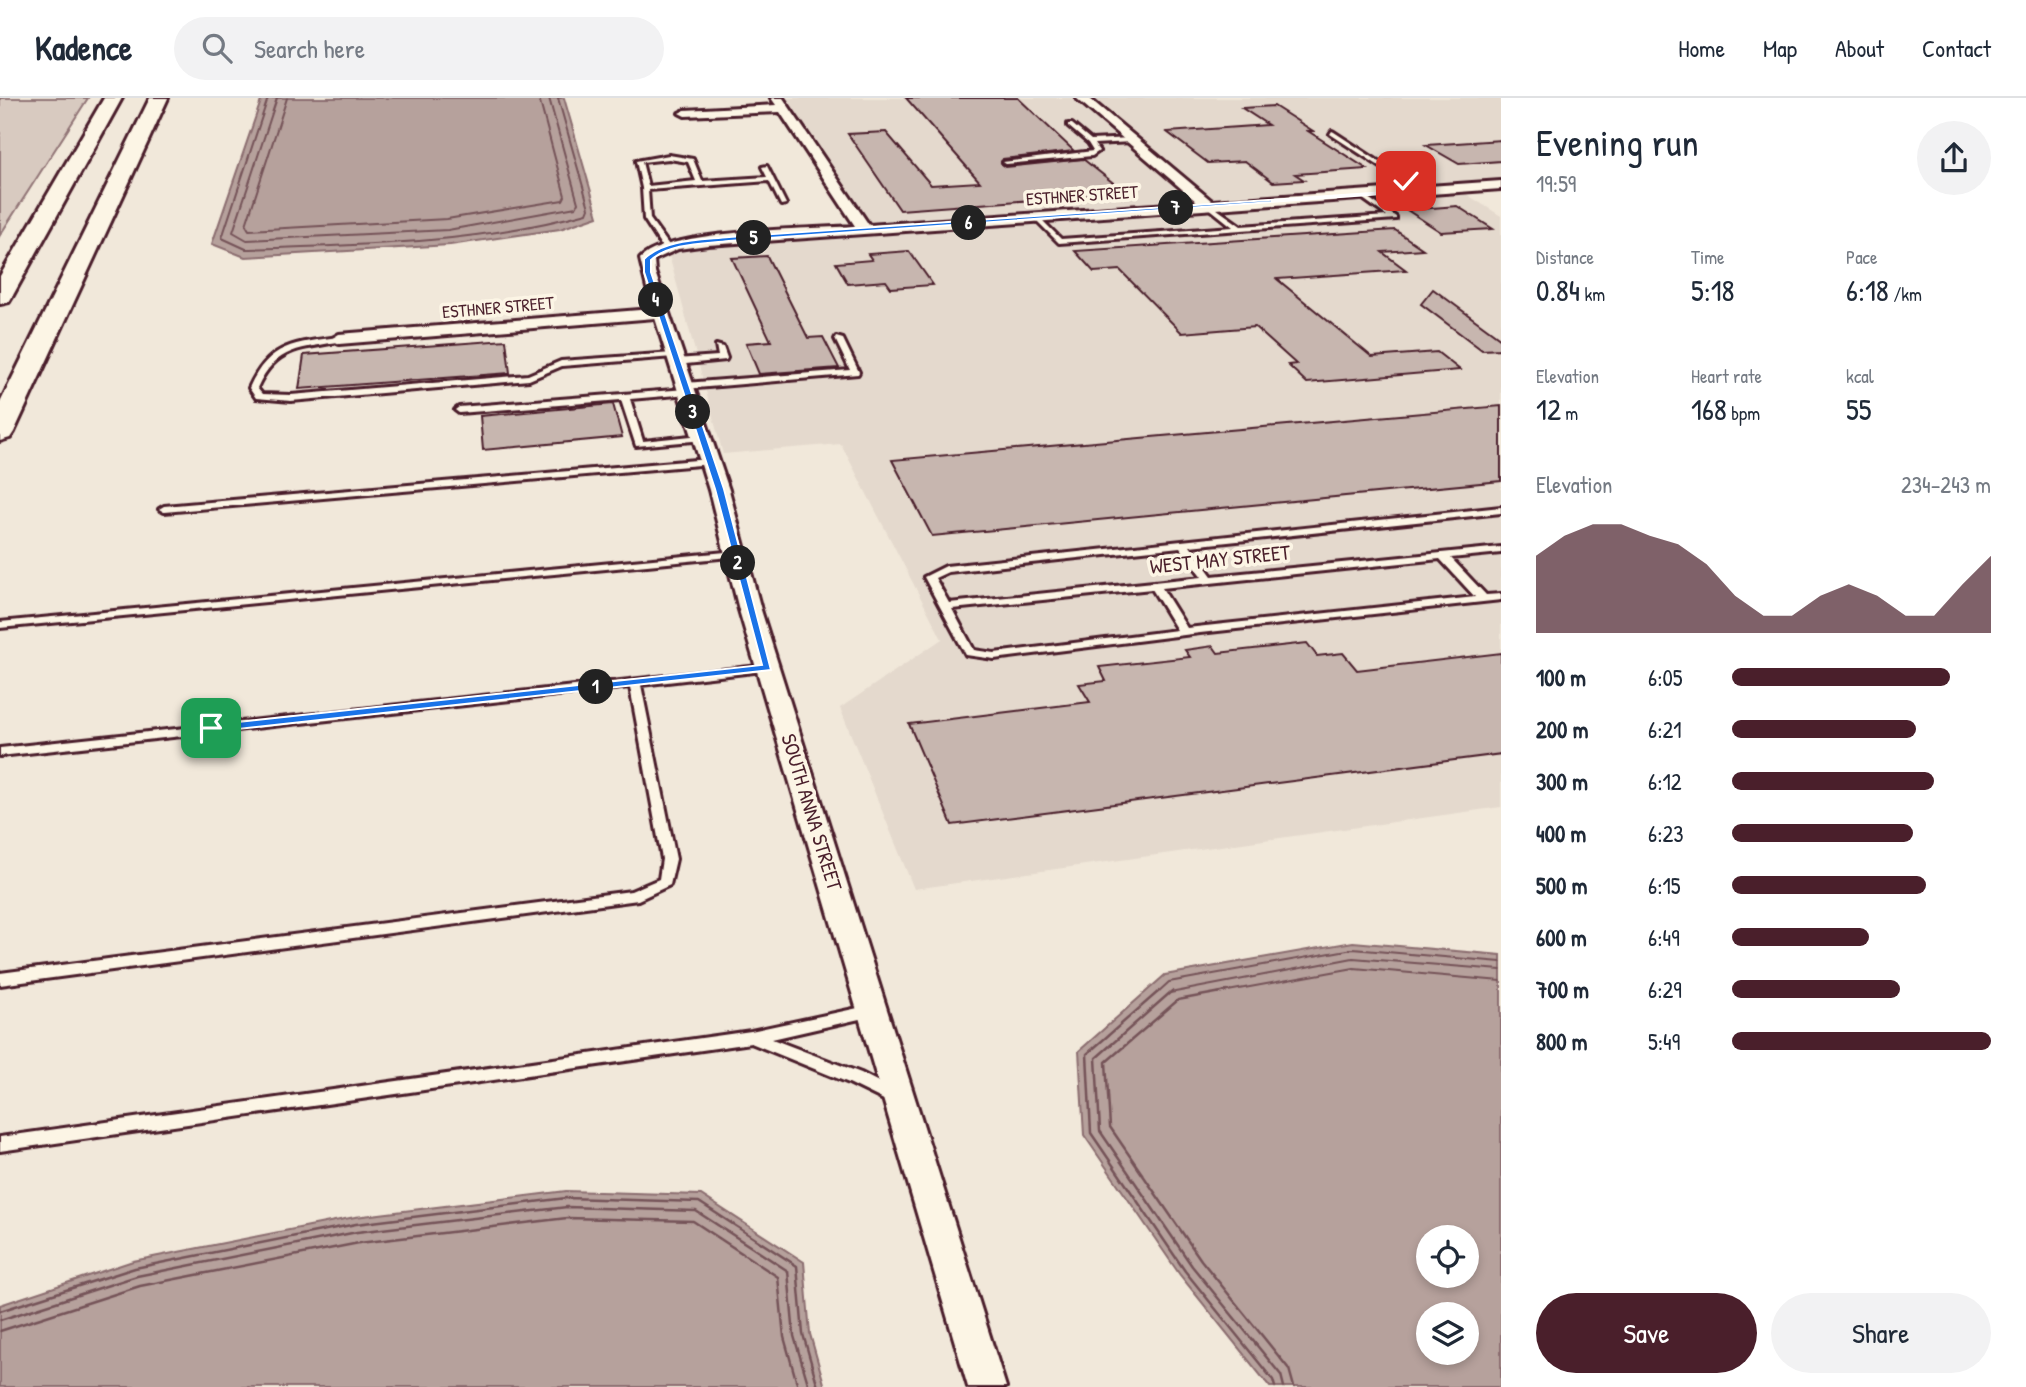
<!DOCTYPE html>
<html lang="en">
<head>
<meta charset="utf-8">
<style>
  body { margin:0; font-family:"Patrick Hand",sans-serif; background:#f2f2f3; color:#1f2937; height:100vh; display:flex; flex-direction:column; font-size:26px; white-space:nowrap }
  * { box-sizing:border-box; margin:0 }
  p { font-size:23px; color:#747a83 }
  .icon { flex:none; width:38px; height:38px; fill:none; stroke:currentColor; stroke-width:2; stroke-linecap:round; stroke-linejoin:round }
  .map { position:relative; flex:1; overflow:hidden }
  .details { display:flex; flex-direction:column; background:#fff; width:525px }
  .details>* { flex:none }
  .fabs { position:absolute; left:1416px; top:1127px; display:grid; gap:14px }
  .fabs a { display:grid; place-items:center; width:63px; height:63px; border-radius:50%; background:#fff; box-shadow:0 4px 10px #0003; font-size:35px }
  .pin { position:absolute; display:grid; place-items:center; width:60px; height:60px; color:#fff; margin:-30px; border-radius:14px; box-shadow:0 4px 10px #0006 }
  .km { position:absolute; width:35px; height:35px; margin:-18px; border-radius:50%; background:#222; color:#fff; font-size:19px; line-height:35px; text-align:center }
  .round { display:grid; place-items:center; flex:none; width:74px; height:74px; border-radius:37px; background:#f2f2f3 }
  .headline { display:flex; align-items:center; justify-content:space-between; height:119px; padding:0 35px }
  h1 { font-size:38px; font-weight:600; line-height:52px }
  .stats { display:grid; grid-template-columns:repeat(3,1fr); gap:10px; height:119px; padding:7px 35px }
  .stats div { display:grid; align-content:center }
  .stats b { font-size:30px; font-weight:600 }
  .stats small { font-size:19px; font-weight:400 }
  .stats p { font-size:19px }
  .chart { height:196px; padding:14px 35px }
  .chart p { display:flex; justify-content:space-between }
  .chart svg { width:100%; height:126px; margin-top:7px; fill:#4a1f2b; opacity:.7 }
  .button { display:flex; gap:14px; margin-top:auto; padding:14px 35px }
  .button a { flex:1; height:80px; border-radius:42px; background:#4a1f2b; color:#fff; font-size:28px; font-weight:600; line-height:80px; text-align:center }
  .button a+a { background:#f2f2f3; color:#1f2937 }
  ul { padding:0 35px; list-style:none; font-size:23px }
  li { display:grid; grid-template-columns:112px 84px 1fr; align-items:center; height:52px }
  li i { height:18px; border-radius:9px; background:#4a1f2b }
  header { display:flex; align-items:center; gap:42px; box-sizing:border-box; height:98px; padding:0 35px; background:#fff; border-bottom:2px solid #e0e1e3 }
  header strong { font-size:33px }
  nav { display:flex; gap:38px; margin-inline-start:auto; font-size:24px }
  .search { width:490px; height:63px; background:#f2f2f3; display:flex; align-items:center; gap:18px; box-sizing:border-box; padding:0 24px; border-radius:38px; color:#747a83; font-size:26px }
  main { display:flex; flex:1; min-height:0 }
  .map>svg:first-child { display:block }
  .built { fill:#e4d9cd }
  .green { fill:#d8cac0; stroke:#917476; stroke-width:2 }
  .water { fill:#b6a19c; stroke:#8b6d6f; stroke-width:2; fill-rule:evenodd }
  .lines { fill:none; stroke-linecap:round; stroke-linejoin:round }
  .shore-far1 { stroke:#755358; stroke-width:2 }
  .shore { stroke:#755358; stroke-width:2.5 }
  .building { fill:#c7b6af; stroke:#4a1f2b; stroke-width:2 }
  .service-casing { stroke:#4a1f2b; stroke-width:6 }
  .minor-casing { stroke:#4a1f2b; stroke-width:6 }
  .motorway-casing { stroke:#4a1f2b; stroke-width:6 }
  .service { fill:#fcf5e5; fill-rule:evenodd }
  .minor { fill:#fcf5e5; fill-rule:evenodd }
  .motorway { fill:#fcf5e5; fill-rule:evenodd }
  .route { fill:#1a73e8; stroke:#fff; stroke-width:2 }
  .labels { text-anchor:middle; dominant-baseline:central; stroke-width:7; stroke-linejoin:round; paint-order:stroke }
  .far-street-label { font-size:18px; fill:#4a1f2b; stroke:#fcf5e5 }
  .street-label { font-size:21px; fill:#4a1f2b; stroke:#fcf5e5 }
</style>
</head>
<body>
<header>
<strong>Kadence</strong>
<div class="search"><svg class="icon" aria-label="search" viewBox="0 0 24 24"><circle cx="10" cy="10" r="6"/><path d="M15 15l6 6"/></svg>Search here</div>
<nav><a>Home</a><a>Map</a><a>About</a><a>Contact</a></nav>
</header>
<main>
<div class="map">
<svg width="1501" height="1289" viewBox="0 0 1501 1289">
  <rect width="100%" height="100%" fill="#f1e8da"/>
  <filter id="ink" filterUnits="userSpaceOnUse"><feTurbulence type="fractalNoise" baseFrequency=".0143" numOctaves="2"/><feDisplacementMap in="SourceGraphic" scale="14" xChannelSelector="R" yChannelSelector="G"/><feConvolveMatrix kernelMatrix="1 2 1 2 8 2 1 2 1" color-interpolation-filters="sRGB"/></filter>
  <g filter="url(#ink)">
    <path class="built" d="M779,0H1501V88L1458,91L1501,118V709L914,791L840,610L942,541L841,346L723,356L667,150L865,132Z"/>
    <path class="green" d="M0,0H88L0,137Z"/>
    <path class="water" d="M262,0H564L598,118L560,131L450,147L245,159L212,146Z
      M1353,844L1501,857V1289H1270L1180,1177L1084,1037L1079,953L1165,877ZM1466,1139V1178H1428V1139ZM1466,1216V1255H1428V1216Z
      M566,1093L701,1097L804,1164L810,1236L825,1289H0V1207L133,1163L355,1119Z"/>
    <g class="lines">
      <path class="shore-far1" d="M268,0L222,140L246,151C361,147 475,146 587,115L589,110L558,0
        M277,0L233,134L247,142L448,132L576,109L578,105L549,0
        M287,0L246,127L249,132L447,121L563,102L565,98L539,0
        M1157,895L1169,884L1353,851L1501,864
        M1170,895L1353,860L1501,872
        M1217,895L1354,870L1501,883"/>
      <path class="shore" d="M1159,893L1087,956L1091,1035L1185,1173L1273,1282L1275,1289
        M1172,893L1096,960L1100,1033L1192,1168L1281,1277L1284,1289
        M1227,893L1178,902L1106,964L1110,1029L1201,1162L1289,1271L1294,1289
        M0,1213L135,1170L356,1126L566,1100L699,1104L797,1168L803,1236L818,1289
        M0,1222L137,1178L357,1134L567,1109L696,1113L788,1173L794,1238L809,1289
        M0,1233L140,1188L359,1145L567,1120L693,1123L778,1179L784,1239L798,1289"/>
    </g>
    <path class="building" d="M906,0H1018L1074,53L1003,61L1002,66L1006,69L1083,61L1126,95L900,112L848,36L886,34L931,87L980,84Z
      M1274,8L1313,33H1308L1367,71L1295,76L1304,82L1273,84L1245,63L1208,65L1167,34L1268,27L1242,10Z
      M1501,42V63L1459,66L1426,47Z
      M1457,108L1493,131L1441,134L1407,112Z
      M1395,132L1423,151L1382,154L1406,172L1277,181L1372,259L1437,254L1460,272L1307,285L1288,267L1296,266L1255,229L1182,235L1120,172L1094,174L1075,153Z
      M909,153L933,187L891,190L886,183L848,186L836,165L872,162L868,156Z
      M767,158L808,240L823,239L839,270L759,276L746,245L771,243L732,160Z
      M1433,191L1501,241V251L1482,252L1421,206Z
      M506,242L510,275L299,291L304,257Z
      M613,306L622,339L483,352L480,318Z
      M1501,308V383L932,438L892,362Z
      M1307,545L1317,558L1343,555L1357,572L1501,555V656L952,727L909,626L1090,604L1079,586L1106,583L1099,569L1190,559L1185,552L1213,548L1218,555Z"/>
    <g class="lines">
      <defs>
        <path id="service" d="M1068,26H1072L1091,42L1132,40L1135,42L1132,44L1094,46L1099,53L1092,58L1006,66L1003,64L1093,53L1088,45L1068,28Z
          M1332,33L1334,34L1424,93L1419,94L1330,36Z
          M669,57L693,61L702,83L767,79L762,69L767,68L786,106L781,107L769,83L648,92L650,121L671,150L664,152L644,121L642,90L636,63ZM669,61L688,64L696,83L648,88L642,64Z
          M1361,95L1396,119V121L1059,145L1034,120L1039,119L1061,141L1233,129L1208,109L1207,108L1210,106L1241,128L1387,118L1359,98L1358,97Z
          M339,239L343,241L342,243C302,251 276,248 257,290L262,296L291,297L528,277L561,263L673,255L677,257L673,259L562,268L529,282L291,303L256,300L249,290C269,245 295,245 339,239Z
          M836,239L843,241L859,274L858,276L685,291L681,288L685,285L850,272L835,241Z
          M716,247L723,249L727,260L726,262L676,267L672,264L676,261L718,258Z
          M686,291L689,292V296L630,301L643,343L701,337L704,338V342L636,348L621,302L459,315L455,312L459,309Z
          M708,361L711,362V366L164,414L159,411L164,408Z
          M1501,409V415L1190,448L1212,478L1501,449V455L1451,460L1486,497L1501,496V502L1200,535L994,561L966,557L924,479L946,468ZM1180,449L1202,479L949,505L935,480L948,474ZM1440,461L1475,499L1187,530L1162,490ZM1152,491L1177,532L994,555L974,552L952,511Z
          M736,453L741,456L740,458L0,530V524Z
          M768,567L774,570L772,572L641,587L676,761L670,787L638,802L0,887V875L631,793L659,781L662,761L630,589L0,658V650Z
          M872,907L877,909L880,913L877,917L772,941L861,975L902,996L904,1001L902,1006L896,1008L849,985L751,945L0,1053V1039L751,933Z"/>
        <path id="minor" d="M771,0H783L869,127L1197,104L1076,0H1089L1212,103L1501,83V91L708,147L678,151L654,162L655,174L729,392L761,512L1006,1289H968L739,512L709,392L655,220L339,246L331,241L339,236L652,211L640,161C666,131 812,131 855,128L780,14L685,18L679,15L685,12L776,7Z"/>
        <path id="motorway" d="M104,0H122L12,199L9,204L0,206V178Z
          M150,0H168L14,334L10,340L0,343V305Z"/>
      </defs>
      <use href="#service" class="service-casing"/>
      <use href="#minor" class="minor-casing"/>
      <use href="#motorway" class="motorway-casing"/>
      <use href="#service" class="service"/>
      <use href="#minor" class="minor"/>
      <use href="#motorway" class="motorway"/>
    </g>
  </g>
  <path class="route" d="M1403,82L1424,93L729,143C704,146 670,145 651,162V174L724,391L771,572L211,634L205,630L211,627L762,567L715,391L644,174V161C664,141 702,142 729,139L1415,92Z"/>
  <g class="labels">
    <g class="far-street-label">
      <text transform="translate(1082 97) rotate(-4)">ESTHNER STREET</text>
      <text transform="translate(498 209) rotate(-5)">ESTHNER STREET</text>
    </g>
    <g class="street-label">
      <text transform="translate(1220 461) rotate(-6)">WEST MAY STREET</text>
      <text transform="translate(812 714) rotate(73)">SOUTH ANNA STREET</text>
    </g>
  </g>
</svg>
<div class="fabs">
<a><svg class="icon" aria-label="locate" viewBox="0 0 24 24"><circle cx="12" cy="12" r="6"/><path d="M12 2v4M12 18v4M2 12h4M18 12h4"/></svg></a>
<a><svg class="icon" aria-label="layers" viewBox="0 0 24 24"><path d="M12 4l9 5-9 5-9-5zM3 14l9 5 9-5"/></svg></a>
</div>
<div class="pin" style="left:211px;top:630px;background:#1e9e55"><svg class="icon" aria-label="arrive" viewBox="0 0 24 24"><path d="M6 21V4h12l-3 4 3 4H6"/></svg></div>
<div class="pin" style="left:1406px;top:83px;background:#d93025"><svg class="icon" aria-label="check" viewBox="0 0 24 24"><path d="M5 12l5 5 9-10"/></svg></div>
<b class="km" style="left:596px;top:589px">1</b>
<b class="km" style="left:738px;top:465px">2</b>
<b class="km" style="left:693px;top:314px">3</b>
<b class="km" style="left:656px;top:202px">4</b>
<b class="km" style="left:754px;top:140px">5</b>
<b class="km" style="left:969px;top:125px">6</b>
<b class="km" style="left:1176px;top:110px">7</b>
</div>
<section class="details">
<div class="headline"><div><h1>Evening run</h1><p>19:59</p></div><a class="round"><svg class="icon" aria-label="share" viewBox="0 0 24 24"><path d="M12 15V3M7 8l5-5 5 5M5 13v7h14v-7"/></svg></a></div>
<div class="stats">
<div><p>Distance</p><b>0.84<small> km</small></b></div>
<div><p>Time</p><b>5:18</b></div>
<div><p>Pace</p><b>6:18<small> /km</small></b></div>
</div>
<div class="stats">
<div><p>Elevation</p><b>12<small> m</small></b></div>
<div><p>Heart rate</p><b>168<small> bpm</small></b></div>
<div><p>kcal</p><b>55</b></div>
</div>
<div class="chart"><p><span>Elevation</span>234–243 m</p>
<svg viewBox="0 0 160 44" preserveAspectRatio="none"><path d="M0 44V17L10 10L20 6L30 6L40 10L50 13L60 20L70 31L80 38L90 38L100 31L110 27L120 31L130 38L140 38L150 27L160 17V44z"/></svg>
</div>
<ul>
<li><b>100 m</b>6:05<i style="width:84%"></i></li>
<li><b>200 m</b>6:21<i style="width:71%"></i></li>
<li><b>300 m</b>6:12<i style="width:78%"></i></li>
<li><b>400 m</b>6:23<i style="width:70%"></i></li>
<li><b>500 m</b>6:15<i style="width:75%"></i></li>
<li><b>600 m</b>6:49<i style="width:53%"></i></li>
<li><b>700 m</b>6:29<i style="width:65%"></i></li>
<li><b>800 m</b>5:49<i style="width:100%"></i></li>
</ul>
<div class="button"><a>Save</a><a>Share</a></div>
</section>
</main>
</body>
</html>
